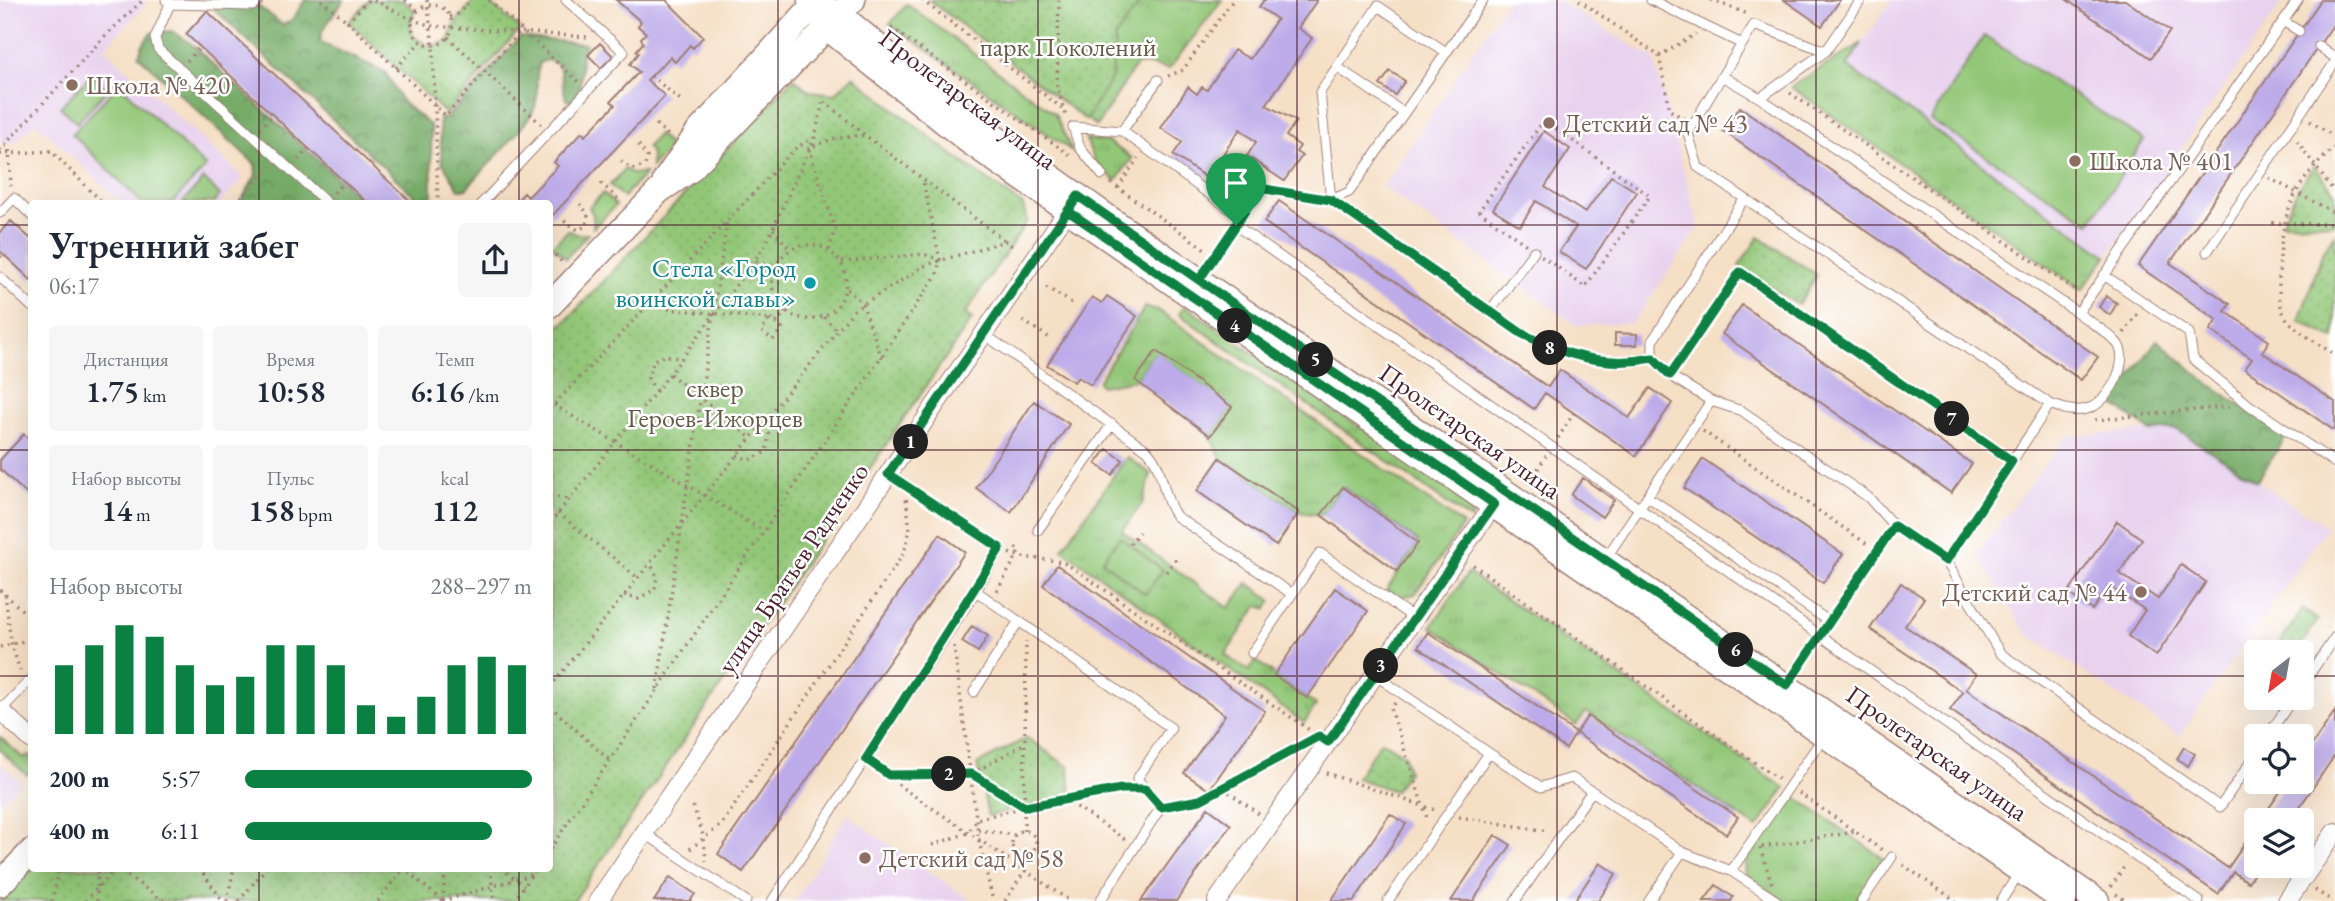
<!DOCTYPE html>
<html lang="ru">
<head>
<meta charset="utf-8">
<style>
  body { margin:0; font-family:"EB Garamond",serif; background:#f6f6f7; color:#1f2937; height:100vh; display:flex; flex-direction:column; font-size:26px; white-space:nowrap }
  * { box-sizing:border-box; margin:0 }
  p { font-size:23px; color:#747a83 }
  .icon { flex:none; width:38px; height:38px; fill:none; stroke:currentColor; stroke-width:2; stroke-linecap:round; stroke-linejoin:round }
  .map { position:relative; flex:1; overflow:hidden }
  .details { position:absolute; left:28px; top:200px; width:525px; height:672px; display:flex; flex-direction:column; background:#fff; border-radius:7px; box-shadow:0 7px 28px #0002 }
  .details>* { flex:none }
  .needle { width:46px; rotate:211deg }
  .fabs { position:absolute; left:2244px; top:640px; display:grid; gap:14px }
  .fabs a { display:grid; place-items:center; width:70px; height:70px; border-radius:7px; background:#fff; box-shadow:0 7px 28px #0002; font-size:35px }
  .pin { position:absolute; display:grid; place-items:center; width:60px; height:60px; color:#fff; margin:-72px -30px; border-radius:50% 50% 50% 0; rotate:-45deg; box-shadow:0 0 7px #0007 }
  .pin .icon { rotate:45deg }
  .km { position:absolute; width:35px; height:35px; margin:-18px; border-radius:50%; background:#222; color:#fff; font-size:19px; line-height:35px; text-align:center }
  .round { display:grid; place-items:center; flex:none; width:74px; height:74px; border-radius:7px; background:#f6f6f7 }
  .overview { display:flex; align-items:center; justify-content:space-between; height:119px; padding:0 21px }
  h1 { font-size:38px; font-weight:600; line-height:52px }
  .stats { display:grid; grid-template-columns:repeat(3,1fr); gap:10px; height:119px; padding:7px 21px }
  .stats div { display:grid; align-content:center; border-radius:7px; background:#f6f6f7; text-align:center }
  .stats b { font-size:30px; font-weight:600 }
  .stats small { font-size:19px; font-weight:400 }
  .stats p { font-size:19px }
  .chart { height:196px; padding:14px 21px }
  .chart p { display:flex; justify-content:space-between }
  .chart svg { width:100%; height:126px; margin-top:7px; stroke:#0b8043; stroke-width:6 }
  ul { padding:0 21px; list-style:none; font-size:23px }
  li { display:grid; grid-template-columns:112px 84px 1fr; align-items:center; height:52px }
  li i { height:18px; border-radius:9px; background:#0b8043 }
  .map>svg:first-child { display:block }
  .built { fill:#e8d2ee }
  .grass { fill:url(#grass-tufts); stroke:#6e7352; stroke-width:2 }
  .forest { fill:url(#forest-crowns); stroke:#60664a; stroke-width:2 }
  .park { fill:url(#park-dots); stroke:#6e7352; stroke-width:2 }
  .pitch { fill:#93c778; stroke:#6e7352; stroke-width:2 }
  .building { fill:#bdace9 }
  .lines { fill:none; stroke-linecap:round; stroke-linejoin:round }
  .lane-casing { stroke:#a07f78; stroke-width:11 }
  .street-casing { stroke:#a07f78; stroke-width:20 }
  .secondary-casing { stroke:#a07f78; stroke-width:27 }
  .path { stroke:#a07f78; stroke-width:3.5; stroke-dasharray:2 5; stroke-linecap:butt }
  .lane { stroke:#fff; stroke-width:9 }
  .street { stroke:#fff; stroke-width:18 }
  .secondary { stroke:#fff; stroke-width:24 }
  .route-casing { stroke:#fff; stroke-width:14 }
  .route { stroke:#0b8043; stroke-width:9 }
  .grid { fill:none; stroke:#4a1f2b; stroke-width:2; stroke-opacity:0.55 }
  .education-dot { fill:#8d6e63; stroke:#fff; stroke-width:2.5 }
  .culture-dot { fill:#0f9aa8; stroke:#fff; stroke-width:2.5 }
  .labels { text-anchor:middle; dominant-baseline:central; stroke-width:5; stroke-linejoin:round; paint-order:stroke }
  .park-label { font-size:26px; fill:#645a46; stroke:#fff }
  .education-label { font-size:26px; fill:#785e54; stroke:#fff; text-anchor:start }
  .street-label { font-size:26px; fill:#4a1f2b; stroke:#fff }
  .culture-label { font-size:26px; fill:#0d838f; stroke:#fff; text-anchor:end }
</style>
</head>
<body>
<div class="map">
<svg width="2335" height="901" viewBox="0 0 2335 901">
  <defs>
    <pattern id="grass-tufts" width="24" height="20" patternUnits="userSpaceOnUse" patternTransform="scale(1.75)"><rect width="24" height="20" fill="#93c778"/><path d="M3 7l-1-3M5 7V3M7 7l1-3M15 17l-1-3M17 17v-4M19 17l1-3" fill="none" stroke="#80aa68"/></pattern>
    <pattern id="forest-crowns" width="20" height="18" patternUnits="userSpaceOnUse" patternTransform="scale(1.75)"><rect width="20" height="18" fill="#76ac68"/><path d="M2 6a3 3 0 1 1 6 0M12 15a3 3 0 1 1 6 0" fill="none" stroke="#638b56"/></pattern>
    <pattern id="park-dots" width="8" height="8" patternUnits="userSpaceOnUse" patternTransform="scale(1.75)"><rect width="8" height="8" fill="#93c778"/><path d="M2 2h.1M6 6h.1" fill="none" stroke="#80aa68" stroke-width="1.8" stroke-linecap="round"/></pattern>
  </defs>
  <rect width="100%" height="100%" fill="#fff"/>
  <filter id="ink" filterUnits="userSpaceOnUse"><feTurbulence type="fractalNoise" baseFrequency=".0143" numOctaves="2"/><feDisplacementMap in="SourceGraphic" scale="14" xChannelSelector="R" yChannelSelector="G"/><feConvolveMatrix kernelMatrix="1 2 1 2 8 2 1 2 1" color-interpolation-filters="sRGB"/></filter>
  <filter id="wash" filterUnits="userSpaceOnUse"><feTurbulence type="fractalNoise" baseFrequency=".00686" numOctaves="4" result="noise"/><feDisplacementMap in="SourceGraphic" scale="28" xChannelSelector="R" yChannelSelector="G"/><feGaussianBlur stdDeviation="1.57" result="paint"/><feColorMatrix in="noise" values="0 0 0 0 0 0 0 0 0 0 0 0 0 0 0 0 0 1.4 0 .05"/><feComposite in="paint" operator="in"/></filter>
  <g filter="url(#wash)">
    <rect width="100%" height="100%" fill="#f5dfc5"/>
    <path class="built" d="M0,0H142L146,4L104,48L244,178L220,203H122L35,122L13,145L3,141L0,143Z
      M1508,0H1557L1654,59L1699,227L1633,323L1576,325L1383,187Z
      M1892,0H2284L2107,256L1847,66Z
      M2176,429L2327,527L2179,736L2025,632L1977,553L2067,436Z
      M0,763L21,782L0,804Z
      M847,815L972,901H795Z"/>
    <path class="grass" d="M1107,0H1222L1169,69L1145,64L1136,65L1097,126L1067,105Z
      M907,4L1055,114L1072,151L890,24Z
      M1862,43L1847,66L2107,256L2082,290L1791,87Z
      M658,134L671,147L651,167V154L647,147Z
      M1086,139L1108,142L1132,158L1116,181L1095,162Z
      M625,169L633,174L646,173L623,197L610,185Z
      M603,193L616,205L593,228V215L589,207Z
      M568,230L576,234H588L566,258L553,246Z
      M1185,306L1475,506L1471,520L1179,314Z
      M1145,307L1158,310L1463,525L1415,594L1401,597L1386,591L1418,542L1343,487L1321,515L1299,512L1221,458L1210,436L1231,407L1156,352L1135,380L1101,386L1098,382Z
      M1127,457L1151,474L1143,502L1122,531L1229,608L1248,583L1272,601L1266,609L1258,605L1225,655L1249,671L1256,661L1316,705L1304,723L1062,549Z
      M1468,573L1785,788L1757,828L1586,712L1576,725L1431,627Z
      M0,737L23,758L31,755V773L27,775L0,750Z
      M1793,795L1884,859L1855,901H1785L1746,875L1745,864Z"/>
    <path class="forest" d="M222,0H250L283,25L292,20L305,0H344L322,31L320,42L385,72L402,102L431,126L432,203H418L420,201L214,9Z
      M172,31L188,41L365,203H240L256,175L255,164L139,56L142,46L151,33Z
      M520,37L586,44C574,67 589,76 572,102L566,100L559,65L549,60L540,62C533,76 541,93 534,109C528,125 480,173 466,189H459L442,162L439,118H447Z
      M2157,340L2204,380L2286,437L2257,481L2176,429L2150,431L2112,403Z"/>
    <path class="park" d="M369,0H403L415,11L410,23L413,36L430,47L448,41L455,23L474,0H486L520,29L446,114L349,22Z
      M929,0H1142L1115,37L1112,77L1086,120Z
      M853,76L946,150L1023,205L1027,221L965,314L972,319L574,901H0L31,867L550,868V332L566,321L794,78L809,91L835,94Z
      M2314,165L2335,193V224L2282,223L2296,192Z
      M2335,234V339L2299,321L2322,254Z
      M1759,237L1817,275L1798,305L1739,266Z
      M2303,609L2318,620L2295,653H2273Z
      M1027,738L1069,767L1071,796L988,816L977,764Z
      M1381,741L1404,755L1408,771L1394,791L1356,778Z"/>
    <path class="pitch" d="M1984,36L2144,140L2090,223L1930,120Z
      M92,74L108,89L77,123L60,107Z
      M119,84L206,167L172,203H142L72,134Z
      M204,179L220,195L213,203H182Z
      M1120,537L1163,570L1145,594L1102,561Z"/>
    <g id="blocks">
      <path class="building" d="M616,0H666L703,37L693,48L690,45L675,62L670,57L647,80L665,96L550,218V203H515L524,193L528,197L558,166L554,162L582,132L585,136L615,105L611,101L639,72L630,64L639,53L636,51L643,43L641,38L646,33L638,26L641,22Z
        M1264,0H1317L1298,28L1312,38L1266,105L1296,121L1286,136L1300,146L1296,152L1302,156L1284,181L1247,156L1256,142L1240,129L1207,178L1173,155L1182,142L1161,128L1188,87L1197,94L1202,87L1207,90L1234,50L1250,59L1277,19L1259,7Z
        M1784,0H1840L1822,26Z
        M2067,0H2125L2170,31L2151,58Z
        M2321,0H2335V22L2170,263L2230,304L2225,311L2269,341L2262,352L2335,402V431L2245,369L2252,359L2210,330L2217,320L2138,266Z
        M207,11L412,203H367L200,47L186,34Z
        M600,43L613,56L601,68L588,55Z
        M1390,71L1405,81L1395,95L1380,85Z
        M1740,107L2098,357L2081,380L1723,131Z
        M1544,131L1570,149L1545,187L1585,213L1611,176L1637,192L1586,269L1559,252L1576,227L1536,201L1520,226L1493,209Z
        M1279,201L1548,387L1560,370L1629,418L1650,388L1672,403L1636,456L1545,393L1534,409L1264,222Z
        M11,221L32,240V281L0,251V232Z
        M1107,296L1137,316L1091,385L1078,377L1074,382L1047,365L1092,297L1102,303Z
        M2106,296L2117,303L2110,315L2099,307Z
        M1742,305L1972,464L1951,493L1722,334Z
        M1615,333L1637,334V345H1615Z
        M1156,351L1232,407L1210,436L1135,380Z
        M1034,401L1069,424L1011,512L976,488Z
        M24,434L32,441V499L0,469V460Z
        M1107,449L1123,460L1112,475L1096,464Z
        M1220,458L1299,512L1276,546L1197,491Z
        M1703,459L1843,554L1823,583L1684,488Z
        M1583,478L1614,500L1602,517L1571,495Z
        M1343,487L1418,543L1397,571L1321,515Z
        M2117,521L2142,539L2119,573L2158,599L2181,565L2206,582L2156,656L2128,636L2145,610L2109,586L2092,610L2068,593Z
        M940,534L965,552L743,872L718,854Z
        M1057,565L1265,711L1209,790L1184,773L1225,715L1043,585Z
        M1901,583L1924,598L1905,626L1976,674L1966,689L2228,868L2256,827V866H2259L2248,882L2233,872L2218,894L1950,710L1963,692L1870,629Z
        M1335,588L1368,611L1307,698L1274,675Z
        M972,626L988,636L978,652L962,642Z
        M1428,632L1576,733L1566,749L1418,647Z
        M2335,711V755L2290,821H2260L2287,782H2301V761Z
        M1588,716L1738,817L1726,834L1576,733Z
        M2184,747L2195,754L2188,766L2177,759Z
        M1208,808L1231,825L1176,901H1141Z
        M1390,814L1406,824L1354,901H1331Z
        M1495,835L1511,845L1473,901H1451Z
        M1600,863L1616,874L1598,901H1574Z
        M670,877L695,894L690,901H654Z
        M1716,885L1733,897L1731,901H1704Z"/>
    </g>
  </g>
  <g filter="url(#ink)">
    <use href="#blocks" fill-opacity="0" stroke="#a07f78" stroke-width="2"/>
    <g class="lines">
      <defs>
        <path id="lane" d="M166,0L170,4L253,6L259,0
          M1651,0L1742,44L1722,76
          M1861,0L1826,51L1760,98L1722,76L1688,133L1698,167L2050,404C2063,409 2077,414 2092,407C2110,399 2131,360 2117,343C2107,331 2089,322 2078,313
          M170,4L155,38L158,49L327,203
          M2283,21L2299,31
          M1742,44L1754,25L1826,51
          M2319,46L2335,58
          M1337,67L1378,6L1446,52
          M1760,98L2078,313L2298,0
          M1404,113L1337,67L1320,92L1331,200L1521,333C1563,355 1606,367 1653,358
          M1122,131L1158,80
          M1102,175L1080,148L1073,127L1122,131L1241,217
          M1744,199L1653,340V358L1669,375L1711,401L1742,411L1868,497L1894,526L1946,561L2000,653L2220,807L2256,754
          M482,203L624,52L566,0
          M0,213L14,198L32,216
          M1235,225L2199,901
          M2207,252L2335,62
          M2104,275L2189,333L2193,359L2249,405L2335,463
          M0,277L32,307
          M1199,280L1260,189L1331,200L1349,192L1483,0
          M1490,311L1534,251
          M984,334L1147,450C1165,469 1161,495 1176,516L1292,594
          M1647,496L1830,622
          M1038,530L1112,424
          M1606,558L1711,401
          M1946,561L2050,404
          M976,591L1171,728L1137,779L1161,807L1100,901
          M1252,653L1320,553L1414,618
          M1375,675L1489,753L1388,901
          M1788,684L1894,526
          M2301,687L2335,637
          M974,692L1018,622
          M0,711L32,678
          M2267,737L2293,698
          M1489,753L1541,787L1572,778L1592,791L1515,901
          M1592,791L1682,852L1731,871L1824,736
          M644,833L746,901
          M1731,871L1777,901
          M772,901L976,591L1000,548L889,474
          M1649,901L1682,852
          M1862,901L1892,857
          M2001,901L2019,873"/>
        <path id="street" d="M0,710L32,740
          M598,901L1074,201
          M1217,901L1494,504
          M2287,901L2335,832"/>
        <path id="secondary" d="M810,1L826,27L968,141L2064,901
          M814,5L839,14L945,102L1109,218L2097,901
          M665,180L698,132L818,0
          M550,305L659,191L689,171L853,0
          M0,884L32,851"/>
      </defs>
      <use href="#lane" class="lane-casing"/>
      <use href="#street" class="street-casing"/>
      <use href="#secondary" class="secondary-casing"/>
      <path class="path" d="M321,0L348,22
        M368,0L348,22L446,116L519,33
        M374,0L413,20L432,26L588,37
        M405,0L418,11
        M427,0L433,45L438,203
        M489,0L579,82
        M922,0L1063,109L1067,116
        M1059,0L1057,85L1063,107
        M1579,0L1659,56L1696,34
        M1711,0L1748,14
        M412 25a20 20 0 1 1 40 0a20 20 0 1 1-40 0Z
        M450,17L458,14L471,0
        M891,28L1070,155
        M448,37L541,124
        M1659,56L1670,110L1684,119
        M187,61L200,47
        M396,68L421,41
        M651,76L683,102
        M1168,76L1183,70L1233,0
        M1790,93L2077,291
        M223,94L236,81
        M1544,120L1650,196L1585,287L1479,211Z
        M2310,121L2335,137
        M656,124L670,137
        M260,129L273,114
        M2297,141L2335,193
        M5,145L9,148L11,186
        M2335,147C2289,188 2281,216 2279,277C2279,290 2278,307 2287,319C2298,333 2320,344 2335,355
        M0,150L104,37L143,0
        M0,154L51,151L103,203
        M298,160L309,148
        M621,161L632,169L645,166L647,157L638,144
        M2269,178L2335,213
        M601,183L621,202
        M1111,183L1205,249
        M1118,188L1138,158
        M334,193L344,181
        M236,203L271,167
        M564,221L578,230L586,226L588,214L580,204
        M2272,223L2335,224
        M773,229L790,249
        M772 282a37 37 0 1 1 74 0a37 37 0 1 1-74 0Z
        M550,250L563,263
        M829,250L835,229L809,148L832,139L863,135
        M0,257L3,254
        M756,261L774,267
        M842,262L924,254L940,260
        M1046,287L1072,303
        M847,289L862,303L882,358
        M647,307L770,319
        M824,317L837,330
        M770,319L782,328L773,340L761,331Z
        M1023,321L1050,338
        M776,323L786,311
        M2124,333L2138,313
        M1675,366L1740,272L2002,454
        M670,374L751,438
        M656,391L648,378L654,360L666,355L681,359
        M554,405L764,531
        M550,409L796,148L813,138
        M2095,420L2233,406
        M1703,431L1867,544
        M1558,438L1574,413
        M737,455L749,460L766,452L769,434L762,424
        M1534,475L1546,456
        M550,496L569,499
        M558,513L638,578
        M550,523L670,374L765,246L815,137L823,100L865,135L1005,241
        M1130,544L1139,532
        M1009,553C1027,561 1048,557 1067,564L1314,733
        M1473,565L1781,781
        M1166,572L1176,559
        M0,590L32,619
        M997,591L1017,556L1019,551L1012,544
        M5,594L11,642L20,671
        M624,595L638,599L655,589L657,576L650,563
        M954,646L979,841L993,901
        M0,647L32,639
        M550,687L854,310L926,265L1005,241L1015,248
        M657,689L727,222
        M1395,703L1391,709L1428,821
        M550,706L609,760
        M876,766L904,789L1070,901
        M1326,773L1435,810
        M972,774L1025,743
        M889,775L972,774L1025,807L1128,789
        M1223,788L1259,814
        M1799,793L1882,850
        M1065,799L1127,841
        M1173,805L1200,800L1307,742
        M693,806L704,838L706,861
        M1459,817L1548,831
        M978,830L1015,835
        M1024,831L1026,641
        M1012 843a12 12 0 1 1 24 0a12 12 0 1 1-24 0Z
        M932,845L968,833L977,819L1025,807
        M1762,847L1855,832
        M1760,848L1772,884
        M550,849L937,274L940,260L923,181
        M690,849L722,824L904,553L910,530L906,498
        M1903,865L1956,901
        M116,868L164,901
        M199,868L223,901
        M403,868L443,901
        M490,868L494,901
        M501,868L524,886
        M2111,887L2126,864
        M2315,890L2333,901
        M2116,894L2126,901
        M52,901L59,868
        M85,901L116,868
        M97,901L98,868
        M227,901L234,868
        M239,901L266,868
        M378,901L404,868
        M442,901L531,875
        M443,901L445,868
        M514,901L536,868
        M1005,901L1025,871V855"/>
      <use href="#lane" class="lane"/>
      <use href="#street" class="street"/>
      <use href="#secondary" class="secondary"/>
    </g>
  </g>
  <g class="lines" filter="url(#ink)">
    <defs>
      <path id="route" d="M1236,225L1199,280L1078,196L1048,239L888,474L1000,548L866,759L889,775L972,774L1025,807L1121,789H1145L1161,807L1200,800L1319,736L1328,742L1494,504L1068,211L1078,196L1199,280L1787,685L1894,526L1946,561L2012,461L1740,272L1670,375L1653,358C1606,368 1563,355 1521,333L1331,200L1259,188L1236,225"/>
    </defs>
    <use href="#route" class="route-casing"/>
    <use href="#route" class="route"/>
  </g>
  <path class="grid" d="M259,0V203M519,0V203M778,0V901M1038,0V901M1297,0V901M1557,0V901M1816,0V901M2076,0V901M0,225H32M550,225H2335M0,450H32M550,450H2335M0,676H32M550,676H2256M2301,676H2335M259,868V901M519,868V901"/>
  <g class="education-dot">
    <circle cx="72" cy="85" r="7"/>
    <circle cx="1549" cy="123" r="7"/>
    <circle cx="2075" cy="161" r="7"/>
    <circle cx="2141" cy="592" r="7"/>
    <circle cx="865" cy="858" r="7"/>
  </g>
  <circle class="culture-dot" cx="810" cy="283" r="7"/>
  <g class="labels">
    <g class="park-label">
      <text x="1068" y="47">парк Поколений</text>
      <text x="715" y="388">сквер<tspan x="715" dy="30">Героев-Ижорцев</tspan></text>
    </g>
    <g class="education-label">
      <text x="86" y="85">Школа № 420</text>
      <text x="1563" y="123">Детский сад № 43</text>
      <text x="2089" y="161">Школа № 401</text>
      <text x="2127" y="592" text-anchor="end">Детский сад № 44</text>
      <text x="879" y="858">Детский сад № 58</text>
    </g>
    <g class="street-label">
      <text transform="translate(968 99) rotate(37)">Пролетарская улица</text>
      <text transform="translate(1470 431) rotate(35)">Пролетарская улица</text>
      <text transform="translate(793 568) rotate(-56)">улица Братьев Радченко</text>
      <text transform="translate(1937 753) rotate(35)">Пролетарская улица</text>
    </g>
    <g class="culture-label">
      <text x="796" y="268">Стела «Город<tspan x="796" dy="30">воинской славы»</tspan></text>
    </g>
  </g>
</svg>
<div class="fabs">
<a><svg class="needle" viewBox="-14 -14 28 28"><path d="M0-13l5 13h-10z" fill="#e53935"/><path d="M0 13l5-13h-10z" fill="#747a83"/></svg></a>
<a><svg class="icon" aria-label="locate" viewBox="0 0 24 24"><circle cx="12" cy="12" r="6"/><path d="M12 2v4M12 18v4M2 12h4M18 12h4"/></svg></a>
<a><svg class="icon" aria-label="layers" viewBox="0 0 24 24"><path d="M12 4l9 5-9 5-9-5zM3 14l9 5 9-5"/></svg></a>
</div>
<div class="pin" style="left:1236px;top:225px;background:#1e9e55"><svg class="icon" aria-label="arrive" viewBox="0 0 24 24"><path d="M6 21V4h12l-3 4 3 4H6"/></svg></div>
<b class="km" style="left:911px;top:442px">1</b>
<b class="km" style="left:949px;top:774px">2</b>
<b class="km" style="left:1381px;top:666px">3</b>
<b class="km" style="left:1235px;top:326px">4</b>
<b class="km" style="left:1316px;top:360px">5</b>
<b class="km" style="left:1736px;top:650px">6</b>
<b class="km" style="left:1952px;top:419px">7</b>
<b class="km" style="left:1550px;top:348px">8</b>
<section class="details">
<div class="overview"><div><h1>Утренний забег</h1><p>06:17</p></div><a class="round"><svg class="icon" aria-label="share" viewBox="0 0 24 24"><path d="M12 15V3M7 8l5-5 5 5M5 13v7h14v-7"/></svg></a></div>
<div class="stats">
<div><p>Дистанция</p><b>1.75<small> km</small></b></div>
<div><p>Время</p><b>10:58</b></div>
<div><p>Темп</p><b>6:16<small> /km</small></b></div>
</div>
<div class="stats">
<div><p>Набор высоты</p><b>14<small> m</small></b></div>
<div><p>Пульс</p><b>158<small> bpm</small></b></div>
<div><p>kcal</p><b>112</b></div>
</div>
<div class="chart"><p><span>Набор высоты</span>288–297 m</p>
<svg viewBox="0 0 160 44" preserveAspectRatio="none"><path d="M5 44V20M15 44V13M25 44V6M35 44V10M45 44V20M55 44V27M65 44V24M75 44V13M85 44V13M95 44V20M105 44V34M115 44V38M125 44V31M135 44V20M145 44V17M155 44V20"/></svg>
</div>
<ul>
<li><b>200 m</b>5:57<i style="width:100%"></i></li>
<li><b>400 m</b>6:11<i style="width:86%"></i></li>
</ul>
</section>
</div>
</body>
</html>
